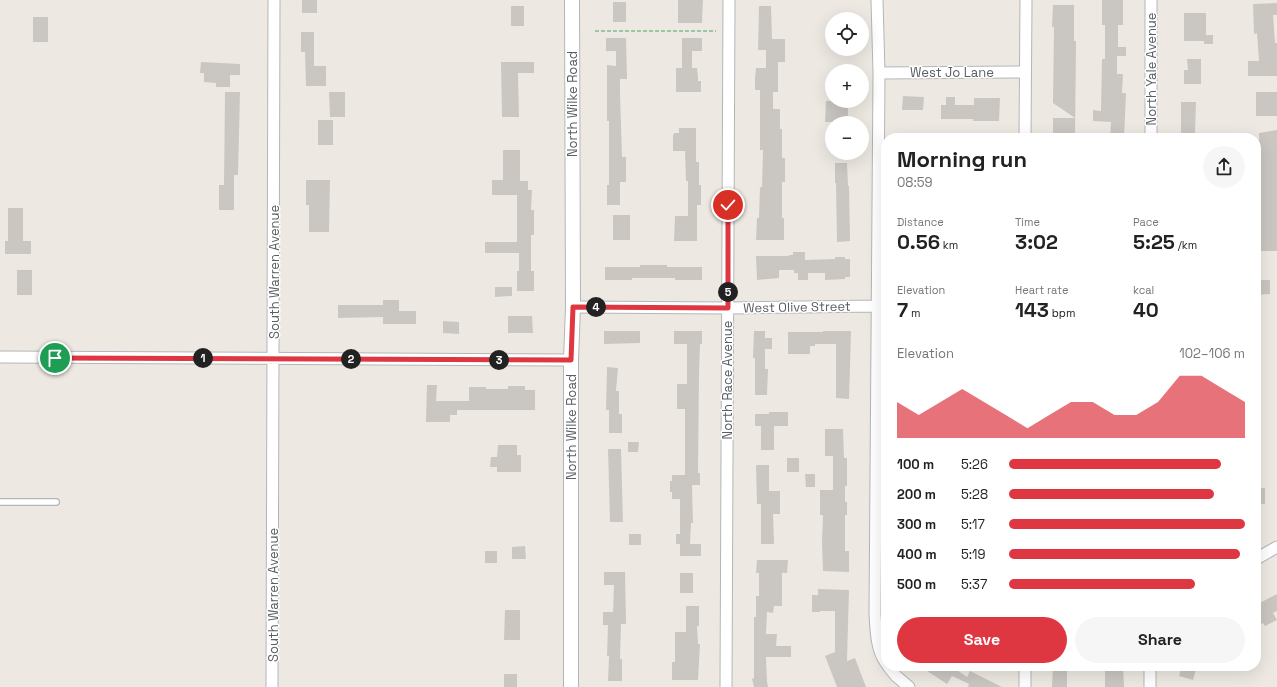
<!DOCTYPE html>
<html lang="en">
<head>
<meta charset="utf-8">
<style>
  body { margin:0; font-family:"Space Grotesk",sans-serif; background:#f6f6f6; color:#222; height:100vh; display:flex; flex-direction:column; font-size:15px; white-space:nowrap }
  * { box-sizing:border-box; margin:0 }
  p { font-size:13px; color:#767676 }
  .icon { flex:none; width:22px; height:22px; fill:none; stroke:currentColor; stroke-width:2; stroke-linecap:round; stroke-linejoin:round }
  .map { position:relative; flex:1; overflow:hidden }
  .side { position:absolute; left:881px; top:133px; width:380px; height:538px; display:flex; flex-direction:column; background:#fff; border-radius:16px; box-shadow:0 4px 16px #0002 }
  .side>* { flex:none }
  .controls { position:absolute; left:825px; top:12px; display:grid; gap:8px }
  .controls a { display:grid; place-items:center; width:44px; height:44px; border-radius:50%; background:#fff; box-shadow:0 4px 16px #0002; font-size:20px }
  .pin { position:absolute; display:grid; place-items:center; width:34px; height:34px; color:#fff; margin:-17px; border:2px solid #fff; border-radius:50%; box-shadow:0 1px 4px #0007 }
  .km { position:absolute; width:20px; height:20px; margin:-10px; border-radius:50%; background:#222; color:#fff; font-size:11px; line-height:20px; text-align:center }
  .round { display:grid; place-items:center; flex:none; width:42px; height:42px; border-radius:21px; background:#f6f6f6 }
  .summary { display:flex; align-items:center; justify-content:space-between; height:68px; padding:0 16px }
  h1 { font-size:22px; font-weight:700; line-height:30px }
  .stats { display:grid; grid-template-columns:repeat(3,1fr); gap:6px; height:68px; padding:4px 16px }
  .stats div { display:grid; align-content:center }
  .stats b { font-size:20px; font-weight:700 }
  .stats small { font-size:11px; font-weight:400 }
  .stats p { font-size:11px }
  .chart { height:112px; padding:8px 16px }
  .chart p { display:flex; justify-content:space-between }
  .chart svg { width:100%; height:72px; margin-top:4px; fill:#de3741; opacity:.7 }
  .action { display:flex; gap:8px; margin-top:auto; padding:8px 16px }
  .action a { flex:1; height:46px; border-radius:24px; background:#de3741; color:#fff; font-size:16px; font-weight:700; line-height:46px; text-align:center }
  .action a+a { background:#f6f6f6; color:#222 }
  ul { padding:0 16px; list-style:none; font-size:13px }
  li { display:grid; grid-template-columns:64px 48px 1fr; align-items:center; height:30px }
  li i { height:10px; border-radius:5px; background:#de3741 }
  .map>svg:first-child { display:block }
  .building { fill:#cac6c2 }
  .lines { fill:none; stroke-linecap:round; stroke-linejoin:round }
  .service-casing { stroke:#b3b6b9; stroke-width:8 }
  .minor-casing { stroke:#b3b6b9; stroke-width:13 }
  .tertiary-casing { stroke:#b3b6b9; stroke-width:16 }
  .path { stroke:#9bc6a1; stroke-width:2; stroke-dasharray:4 2; stroke-linecap:butt }
  .service { stroke:#fff; stroke-width:5.5 }
  .minor { stroke:#fff; stroke-width:11 }
  .tertiary { stroke:#fff; stroke-width:14 }
  .route-casing { stroke:#fff; stroke-width:8 }
  .route { stroke:#de3741; stroke-width:5 }
  .labels { text-anchor:middle; dominant-baseline:central; stroke-width:3; stroke-linejoin:round; paint-order:stroke }
  .street-label { font-size:13px; fill:#5b5f62; stroke:#fff }
</style>
</head>
<body>
<div class="map">
<svg width="1277" height="687" viewBox="0 0 1277 687">
  <rect width="100%" height="100%" fill="#ede9e2"/>
  <path class="building" d="M302,0H317V13H302Z
    M678,0H703L702,23H678Z
    M1102,0H1123V25H1118V47H1126V56H1117V74H1123L1122,93H1126L1124,138H1110L1111,122L1093,121V110L1101,111L1102,59H1105V25H1102Z
    M613,2H626V22H613Z
    M1277,3V15H1273L1275,43H1277V76H1248V61H1259L1257,33L1254,34L1253,4Z
    M1053,5H1074V41H1076L1075,138H1053V118H1075L1053,103L1054,27H1052Z
    M511,6H524V26H511Z
    M759,6H771L772,39H785V62H778V92H773V109H780V129H782V158H785V182H782V218H784V240H756L757,218H759L760,187H762L763,150H760V90H755V78L756,68H766V50H758Z
    M1184,13H1206V35H1213V44H1204V41H1184Z
    M33,17H48V42H33Z
    M301,32H314V66H326V86H306L305,52H301Z
    M606,38H626L627,79H620V93L622,157H626V182H620V205H607V185H609V121H607V65L616,66V51H606Z
    M682,38H702V51H692V68H697L698,78V81H701V92H676V68H682Z
    M1187,59H1201V84H1184V70H1188Z
    M201,62L240,64V75H230V87H216V83L204,82V73H200Z
    M501,62H534V73H518L519,117H502Z
    M225,92H240L238,175H234V210H219V185H224Z
    M329,92H345V117H330Z
    M1256,92H1277V116H1256Z
    M903,96L924,97L923,110H902Z
    M946,97H955V105H974V98H1000L999,121H973V119H941V105H946Z
    M826,101H848V122H825Z
    M1181,102H1196L1195,133H1181Z
    M318,120H333V145H318Z
    M679,128H696V162H699V185H701V205H697V241H674L675,216H688V181H686L685,151H673V136L674,133H679Z
    M1277,130V251H1260L1258,205H1256V176L1260,175L1259,133Z
    M503,150H520V181H528V190H532L531,210H534V235H531V271H534V291H517V271H519V253H485V242H517V195H492V180H503Z
    M835,163H847L848,186H849L850,241L837,242L836,183H835Z
    M306,180H330L329,232H309V205H306Z
    M8,208H23V241H31V254H5V241H8Z
    M613,215H630V240H613Z
    M793,252H805V260L835,259V257H845V259H850V277H845V279L825,280V273H808V280H798V273H794V270H779V278L757,280L756,256H789V255H793Z
    M640,265H667V267H702V280H675V278H632V280H605V267H640Z
    M17,270H32V295H17Z
    M1256,280H1270V294L1256,295Z
    M495,287H512V296L495,297Z
    M383,300H399V311H416V324H383V317L338,318V305H383Z
    M508,316H532L533,333H508Z
    M443,321L459,322V334L443,333Z
    M604,331H640V343L604,344Z
    M674,331H702V344H700L699,373L698,473H700V485H692L693,523H691L690,544H701V556H680V544H676V534H680V499H672V492H670V481H672V475H685V409H677V384H687V344H674Z
    M754,331H765V338H772V349H765V369H768L767,395H755V358H753Z
    M823,331H851L849,399L836,398V344H815V346H810V354H788V332H823Z
    M607,367L618,368L616,391H619V414H622V433H609V410H606Z
    M427,385H437L436,401H469V387H486V389H508V386H525V390H535V410H457V415H450V422H426Z
    M769,412H788V426H774V450H761V426H755V414H769Z
    M825,429H843L844,458H847V486H845V502H847V515H845V551H849V572L823,571L822,542L823,515H820V490H833V456H825Z
    M628,442H639L638,452H628Z
    M498,445H517V455H521V472H497V467H490L491,457H497Z
    M608,449H621L623,522H610Z
    M787,458H799V472H787Z
    M756,465H769V491H780V514H773L774,544H761V504H757Z
    M805,474H815V487H806Z
    M1256,488H1265V504H1256Z
    M629,534H641V545H629Z
    M525,546L526,559H512V547Z
    M485,551H497V563H485Z
    M757,560H788L787,573H782V606H774L773,613L767,612L766,634H777L776,646H791V657H766L767,681L768,687H754L752,679L754,678V617H756V596H759V573H756Z
    M604,572H625L626,624H621L620,659H622V681H608L609,656H607L608,625H603V612H613L614,585H604Z
    M680,573H693V593H680Z
    M818,589L849,590L847,661L855,658L866,687H837L825,656L835,652V611H820V612H812V595H818Z
    M1277,594V611L1273,613L1277,620L1265,626L1263,623L1256,627V605Z
    M686,606H699V626H697L698,644H700L698,680H672V662H675V632H686Z
    M505,610H520V640H504Z
    M931,666H951L967,677L970,671L1002,687H968L969,684L952,676L947,684L927,671Z
    M1053,666H1067V687H1052Z
    M1105,666H1123L1124,687H1105Z
    M1182,666H1197L1193,680L1179,676Z
    M504,674H517V687H504Z"/>
  <g class="lines">
    <defs>
      <path id="service" d="M0,502H56"/>
      <path id="minor" d="M877,0L879,73L875,613C876,630 876,649 886,663
        M879,73L1025,72
        M1025,138L1026,0
        M1151,138V0
        M573,307L728,308L877,306
        M0,357L571,360
        M1256,559L1277,547
        M888,666L896,676L909,687
        M272,687L274,0
        M726,687L729,0
        M1025,687V666
        M1150,687V666"/>
      <path id="tertiary" d="M571,687V360L573,307L572,0"/>
    </defs>
    <use href="#service" class="service-casing"/>
    <use href="#minor" class="minor-casing"/>
    <use href="#tertiary" class="tertiary-casing"/>
    <path class="path" d="M595,31H716"/>
    <use href="#service" class="service"/>
    <use href="#minor" class="minor"/>
    <use href="#tertiary" class="tertiary"/>
  </g>
  <g class="lines">
    <defs>
      <path id="route" d="M55,358L571,360L573,307L728,308V205"/>
    </defs>
    <use href="#route" class="route-casing"/>
    <use href="#route" class="route"/>
  </g>
  <g class="labels">
    <g class="street-label">
      <text transform="translate(1151 69) rotate(-90)">North Yale Avenue</text>
      <text x="952" y="72">West Jo Lane</text>
      <text transform="translate(572 104) rotate(-90)">North Wilke Road</text>
      <text transform="translate(274 272) rotate(-90)">South Warren Avenue</text>
      <text transform="translate(797 307) rotate(-1)">West Olive Street</text>
      <text transform="translate(727 380) rotate(-90)">North Race Avenue</text>
      <text transform="translate(571 427) rotate(-90)">North Wilke Road</text>
      <text transform="translate(273 595) rotate(-90)">South Warren Avenue</text>
    </g>
  </g>
</svg>
<div class="controls">
<a><svg class="icon" aria-label="locate" viewBox="0 0 24 24"><circle cx="12" cy="12" r="6"/><path d="M12 2v4M12 18v4M2 12h4M18 12h4"/></svg></a>
<a>+</a>
<a>−</a>
</div>
<div class="pin" style="left:55px;top:358px;background:#1e9e55"><svg class="icon" aria-label="arrive" viewBox="0 0 24 24"><path d="M6 21V4h12l-3 4 3 4H6"/></svg></div>
<div class="pin" style="left:728px;top:205px;background:#d93025"><svg class="icon" aria-label="check" viewBox="0 0 24 24"><path d="M5 12l5 5 9-10"/></svg></div>
<b class="km" style="left:203px;top:358px">1</b>
<b class="km" style="left:351px;top:359px">2</b>
<b class="km" style="left:499px;top:360px">3</b>
<b class="km" style="left:596px;top:307px">4</b>
<b class="km" style="left:728px;top:292px">5</b>
<section class="side">
<div class="summary"><div><h1>Morning run</h1><p>08:59</p></div><a class="round"><svg class="icon" aria-label="share" viewBox="0 0 24 24"><path d="M12 15V3M7 8l5-5 5 5M5 13v7h14v-7"/></svg></a></div>
<div class="stats">
<div><p>Distance</p><b>0.56<small> km</small></b></div>
<div><p>Time</p><b>3:02</b></div>
<div><p>Pace</p><b>5:25<small> /km</small></b></div>
</div>
<div class="stats">
<div><p>Elevation</p><b>7<small> m</small></b></div>
<div><p>Heart rate</p><b>143<small> bpm</small></b></div>
<div><p>kcal</p><b>40</b></div>
</div>
<div class="chart"><p><span>Elevation</span>102–106 m</p>
<svg viewBox="0 0 160 44" preserveAspectRatio="none"><path d="M0 44V22L10 30L20 22L30 14L40 22L50 30L60 38L70 30L80 22L90 22L100 30L110 30L120 22L130 6L140 6L150 14L160 22V44z"/></svg>
</div>
<ul>
<li><b>100 m</b>5:26<i style="width:90%"></i></li>
<li><b>200 m</b>5:28<i style="width:87%"></i></li>
<li><b>300 m</b>5:17<i style="width:100%"></i></li>
<li><b>400 m</b>5:19<i style="width:98%"></i></li>
<li><b>500 m</b>5:37<i style="width:79%"></i></li>
</ul>
<div class="action"><a>Save</a><a>Share</a></div>
</section>
</div>
</body>
</html>
